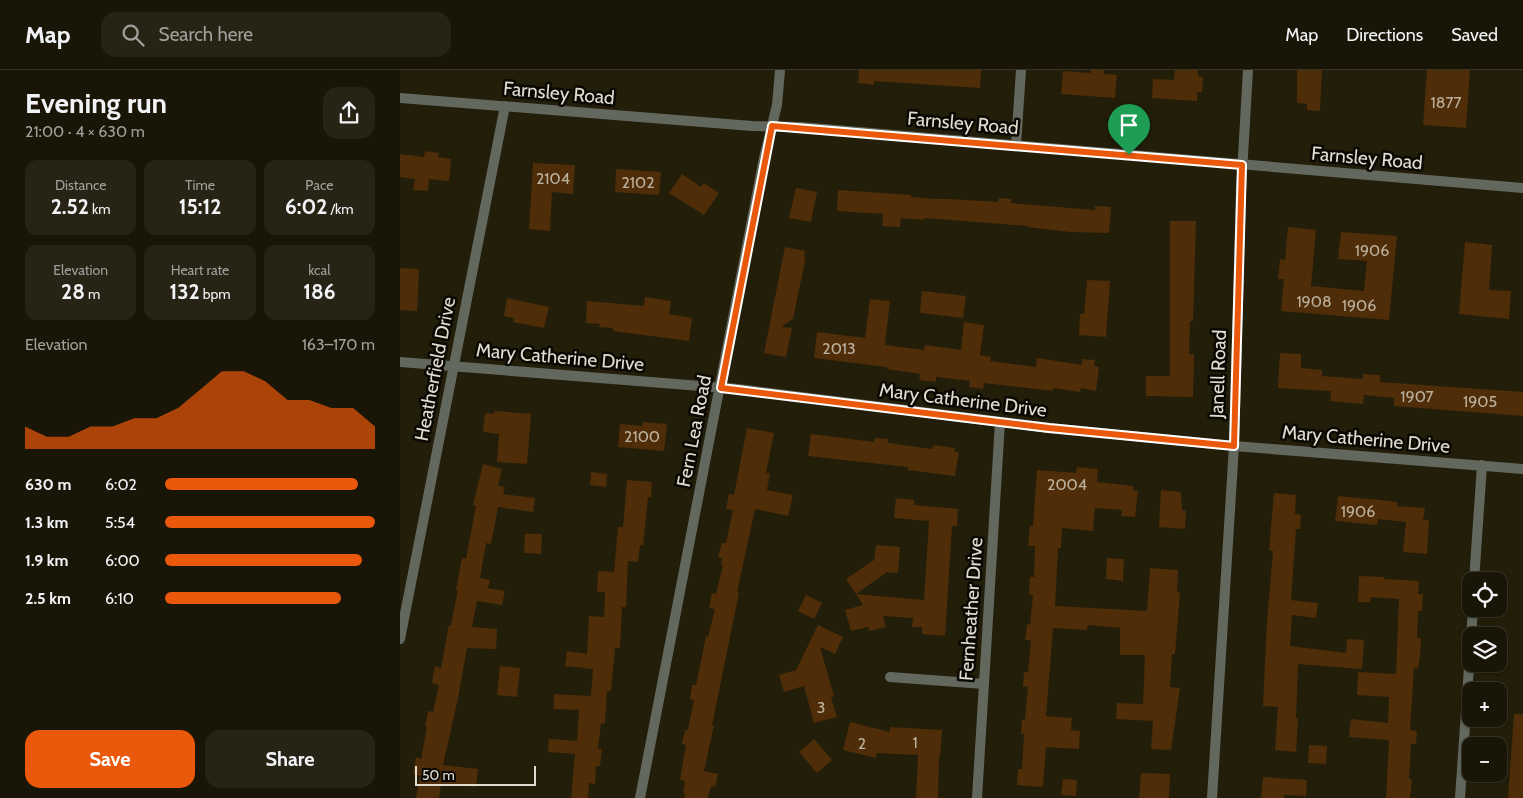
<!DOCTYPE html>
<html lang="en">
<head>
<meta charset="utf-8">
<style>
  body { margin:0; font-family:Cabin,sans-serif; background:#272315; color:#f1f3f6; height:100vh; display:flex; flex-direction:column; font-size:19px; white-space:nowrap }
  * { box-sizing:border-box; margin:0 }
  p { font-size:16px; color:#9f9f9b }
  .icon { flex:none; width:28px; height:28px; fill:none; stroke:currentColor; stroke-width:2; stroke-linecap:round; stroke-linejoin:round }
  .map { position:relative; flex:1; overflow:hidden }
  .drawer { display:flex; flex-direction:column; background:#1a1607; width:400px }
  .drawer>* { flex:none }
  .fabs { position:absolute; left:1062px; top:502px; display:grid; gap:10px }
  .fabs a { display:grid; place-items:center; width:45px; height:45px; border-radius:10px; background:#1a1607; box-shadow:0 1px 4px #0004,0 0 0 1px #383528; font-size:25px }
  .scale { position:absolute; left:15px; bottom:12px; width:121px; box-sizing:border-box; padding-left:5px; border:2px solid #e0ddd0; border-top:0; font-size:14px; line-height:18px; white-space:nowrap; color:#e0ddd0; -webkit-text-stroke:4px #0a0802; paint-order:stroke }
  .pin { position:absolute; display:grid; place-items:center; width:42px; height:42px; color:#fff; margin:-51px -21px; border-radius:50% 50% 50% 0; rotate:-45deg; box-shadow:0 0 5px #0007 }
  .pin .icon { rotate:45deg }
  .round { display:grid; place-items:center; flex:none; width:52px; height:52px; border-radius:15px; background:#272315 }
  .head { display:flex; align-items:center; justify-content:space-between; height:85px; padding:0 25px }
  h1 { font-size:28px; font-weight:800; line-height:38px }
  .figures { display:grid; grid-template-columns:repeat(3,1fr); gap:8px; height:85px; padding:5px 25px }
  .figures div { display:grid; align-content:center; border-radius:12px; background:#272315; text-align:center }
  .figures b { font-size:21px; font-weight:800 }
  .figures small { font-size:14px; font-weight:400 }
  .figures p { font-size:14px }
  .chart { height:140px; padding:10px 25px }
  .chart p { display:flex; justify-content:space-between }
  .chart svg { width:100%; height:90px; margin-top:5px; fill:#ea580c; opacity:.7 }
  .cta { display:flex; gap:10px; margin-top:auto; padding:10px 25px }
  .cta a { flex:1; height:58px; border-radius:15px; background:#ea580c; color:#fff; font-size:20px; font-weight:800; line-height:58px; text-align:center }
  .cta a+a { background:#272315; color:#f1f3f6 }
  ul { padding:0 25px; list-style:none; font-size:16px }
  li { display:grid; grid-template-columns:80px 60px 1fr; align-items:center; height:38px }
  li i { height:12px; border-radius:6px; background:#ea580c }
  header { display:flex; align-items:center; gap:30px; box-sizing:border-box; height:70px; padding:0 25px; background:#1a1607; border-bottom:1px solid #383528 }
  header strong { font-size:24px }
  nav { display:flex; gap:28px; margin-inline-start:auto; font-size:18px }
  .search { width:350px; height:45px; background:#272315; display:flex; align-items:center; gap:12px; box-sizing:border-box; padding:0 18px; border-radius:15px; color:#9f9f9b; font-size:19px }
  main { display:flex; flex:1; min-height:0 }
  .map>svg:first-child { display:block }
  .building { fill:#4e2d08 }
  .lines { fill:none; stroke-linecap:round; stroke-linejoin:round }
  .street { stroke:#63685f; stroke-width:10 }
  .route-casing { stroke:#fff; stroke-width:10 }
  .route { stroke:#ea580c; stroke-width:6 }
  .labels { text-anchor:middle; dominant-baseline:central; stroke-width:5; stroke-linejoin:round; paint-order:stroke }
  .number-label { font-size:16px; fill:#bcb19e }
  .street-label { font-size:19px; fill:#e0ddd0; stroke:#0a0802 }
</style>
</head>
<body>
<header>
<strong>Map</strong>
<div class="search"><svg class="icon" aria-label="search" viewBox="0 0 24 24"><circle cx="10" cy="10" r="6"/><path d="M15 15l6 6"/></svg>Search here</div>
<nav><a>Map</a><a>Directions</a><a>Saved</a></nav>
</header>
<main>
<section class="drawer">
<div class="head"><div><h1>Evening run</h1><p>21:00 · 4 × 630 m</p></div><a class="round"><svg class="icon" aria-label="share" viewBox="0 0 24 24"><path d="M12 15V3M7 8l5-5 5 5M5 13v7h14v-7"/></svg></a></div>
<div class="figures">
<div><p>Distance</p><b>2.52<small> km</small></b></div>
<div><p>Time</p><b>15:12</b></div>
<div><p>Pace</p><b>6:02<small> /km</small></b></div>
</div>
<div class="figures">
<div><p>Elevation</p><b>28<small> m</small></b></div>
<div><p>Heart rate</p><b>132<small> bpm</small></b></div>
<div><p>kcal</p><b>186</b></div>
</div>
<div class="chart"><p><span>Elevation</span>163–170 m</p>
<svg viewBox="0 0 160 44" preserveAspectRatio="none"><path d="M0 44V33L10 38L20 38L30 33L40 33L50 29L60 29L70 24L80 15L90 6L100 6L110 11L120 20L130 20L140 24L150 24L160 33V44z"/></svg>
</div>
<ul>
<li><b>630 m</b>6:02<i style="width:92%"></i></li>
<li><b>1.3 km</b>5:54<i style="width:100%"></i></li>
<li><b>1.9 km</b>6:00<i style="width:94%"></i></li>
<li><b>2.5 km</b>6:10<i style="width:84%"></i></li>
</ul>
<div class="cta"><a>Save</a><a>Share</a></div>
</section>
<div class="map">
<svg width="1123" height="728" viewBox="0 0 1123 728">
  <rect width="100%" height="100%" fill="#231e09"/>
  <path class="building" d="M459,0H581L580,18L474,11V15L458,13Z
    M691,0H704V4L717,5L715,28L661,24L663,1L690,3Z
    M775,0H798V6L803,7L802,22H797V31L752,28L753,9L774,10Z
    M897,0H922L920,41L907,40V34L897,33Z
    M1027,0H1070L1066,58L1023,55Z
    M25,81L39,83L38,87L51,89L49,111L29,109L28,121L13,120L15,109L0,107V84L24,87Z
    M133,93L175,95L173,124L152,122L150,161L129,159Z
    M216,99L261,102L259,125L215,122Z
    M282,104L301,117L304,113L319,123L304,145L269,123Z
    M396,118L417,122L411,152L389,148Z
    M438,120L511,125V127L535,129H550L598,132L599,128L611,129V133L695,140V136L711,137L709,163L670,162L627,157L628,156L525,148L524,150L501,148L500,157L482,156L483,144L437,141Z
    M770,151H796L793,251H790L789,284H794L793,327L746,326V306H770Z
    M888,157L916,160L911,216L964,221L967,191L938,189L941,162L997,166L989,250L881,241L884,209H878L880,189L885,190Z
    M1065,172L1092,175L1089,220L1111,221L1109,249L1059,244Z
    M385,177L405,181L404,188L406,186L393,249L381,257L392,258L386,287L364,283Z
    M0,198L19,199L17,241L0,240Z
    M687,210L710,211L706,267L679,265L680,244H684Z
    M522,221L566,226L563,248L520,243Z
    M245,227L271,231L269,244L292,248L289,271L213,261V258L199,257L200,254L186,253L187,231L244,236Z
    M107,228L149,237L144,258L113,252L114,248L104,246Z
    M470,229L490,231L485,275L524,280L525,275L561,280L564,252L584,255L580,285L591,287L590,291L636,297L637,288L682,295V289L695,290L694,296L699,297L696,321L681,318L680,322L653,318V321L584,313L583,319L569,317L570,311L536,307V312L519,310L520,304L487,299V297L414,288L417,262L465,268Z
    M880,283L901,284V298L922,300V306L963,309V304L980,305V312L1123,322V346L994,336V328L964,325L963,334L930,331L931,321L878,318Z
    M94,341L131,344L127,394L97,392L99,364L83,362L85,343L94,344Z
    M243,352L267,354L264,381L218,377L220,354L242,356Z
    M347,358L374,363L366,403H370L367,420L393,425L388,446L355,439L337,522L339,523L312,655H314L304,701L318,704L315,717L311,716L308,728H284L285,724L283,723L285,711L280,710L286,675L282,674L285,660H288L294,630L290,629L292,615H296L306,566L308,567L315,539L309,538L312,523L316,524L323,495H321L322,488L318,487L322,473H326L333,440L326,439L329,424L334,425Z
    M411,364L474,372L475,368L488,369V373L532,379L533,375L555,378L554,382H559L555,406L508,400V397L408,386Z
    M83,394L102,399L98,416L105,417L103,424L135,428L133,442L98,437L91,474L86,473L80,508L90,510L88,518L105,521L102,535L77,531L72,557L97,559L96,579L67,578L58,628L43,695L78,699L76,717L41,714L39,728H16L20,706L13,704L16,687L21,689L27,657H25L28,641L33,642L39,615L32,613L35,596L41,598L49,555H51L58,520H56L62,488L66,489L76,436L73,435Z
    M677,397L698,399L697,412L733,416V420L738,421L735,447L721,446L722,440L695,438L693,461L662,458L661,478H658L655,536L747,541L750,498L778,500L777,521L780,522L775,584H772L770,617L780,618L771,680L751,679L753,651L716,649L717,633L743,634L745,585H720V558L688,555L687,560L653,558L646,646L672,648L671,660L680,661L679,679L646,677L643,717L617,715L618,699H622L624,664H621L622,649L625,650L628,617L623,616L624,602H628L631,570H625L627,554L630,555L633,525L629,524L630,507H634L635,476H628L630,456H633L637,400L676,403Z
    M191,402L207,404L206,417L190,415Z
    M227,410L252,412L251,428L248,427L243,476L240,475L238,492L228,491L226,537H222L220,578H215L211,621H207L205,654L201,653L198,679H202L200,696H196L195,714L189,713L188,728H171L175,684L148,682L149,669L177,671L179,640L154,639V624L191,626L193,599L165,596L167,581L187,584L189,546L204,547L205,522H197L198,501L214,502L218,457H223Z
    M761,420L781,422L782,440L786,441L785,459L759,457Z
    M874,423L896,425L895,444L901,445L900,459H896L891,530L918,533L916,548L892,545L890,576L946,583L947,569L964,570L962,599L898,594L896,648H898L896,682L875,680L878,637L863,636L867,551L873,481L869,480Z
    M938,426L980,430L997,432V436L1025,438L1023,450H1029L1027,484L1003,482L1006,452L978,449L977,455L935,451Z
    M496,428L514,430V435L558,439L557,456H552L545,566L522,564V557H512L513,548L483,546L486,557L470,561L468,557L451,561L445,540L463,535L456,524L524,530L529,451L494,448Z
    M125,464H142L141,484L124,483Z
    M476,475L500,477L498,503L487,502L456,524L446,509L474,490Z
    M707,488L724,489L723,511L706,509Z
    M959,506L984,507V509L1019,511L1018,524H1023L1022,541H1018L1017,568H1021L1020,586L1018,599L1014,598L1010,660L1017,661L1016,674H1011L1009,709H1012L1010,728H986L989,670L949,667L951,649L988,653L989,627L957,625L958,602L996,604L999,529L971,527L970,532H958Z
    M406,525L422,533L414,549L398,541Z
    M418,555L443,567L435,584L420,577L434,626L431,627L437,647L414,653L404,616L384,622L379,605L396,600Z
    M100,596L120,598L117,627L97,625Z
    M1114,644H1123V728H1108Z
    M450,652L490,662V657L542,660L540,686H539L538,728H516L518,685L477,683L476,688L443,680Z
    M414,669L432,690L417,703L399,682Z
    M909,675L927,676L926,694L908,693Z
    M741,703L770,704L769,728H739Z
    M863,707L907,710L906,726L884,725V728H861Z
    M663,709L677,710L676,726L661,725Z"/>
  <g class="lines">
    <path class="street" d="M0,28L352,56L400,57L1123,118
      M616,75L621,0
      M0,292L338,319L649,358L834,376L1123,399
      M1074,511L1082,395
      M0,569L105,36
      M490,607L584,614
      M240,728L364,88L377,35L380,0
      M577,728L600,352
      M812,728L834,376L841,120L848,0
      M1060,728L1073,539"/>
  </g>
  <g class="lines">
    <defs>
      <path id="route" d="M372,56L842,95L834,376L649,358L321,318Z"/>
    </defs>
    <use href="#route" class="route-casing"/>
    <use href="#route" class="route"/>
  </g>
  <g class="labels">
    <g class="number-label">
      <text x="1046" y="32">1877</text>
      <text x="153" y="108">2104</text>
      <text x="238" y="112">2102</text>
      <text x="972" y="180">1906</text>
      <text x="914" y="231">1908</text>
      <text x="959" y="235">1906</text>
      <text x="439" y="278">2013</text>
      <text x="1017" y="326">1907</text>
      <text x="1080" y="331">1905</text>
      <text x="242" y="366">2100</text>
      <text x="667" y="414">2004</text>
      <text x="958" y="441">1906</text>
      <text x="421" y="637">3</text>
      <text x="515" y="672">1</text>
      <text x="462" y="673">2</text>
    </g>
    <g class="street-label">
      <text transform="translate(159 23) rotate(5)">Farnsley Road</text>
      <text transform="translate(563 53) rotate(5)">Farnsley Road</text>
      <text transform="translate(967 88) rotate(5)">Farnsley Road</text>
      <text transform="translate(160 287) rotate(5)">Mary Catherine Drive</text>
      <text transform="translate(35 299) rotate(-79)">Heatherfield Drive</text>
      <text transform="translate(818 304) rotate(-88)">Janell Road</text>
      <text transform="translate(563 330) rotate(7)">Mary Catherine Drive</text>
      <text transform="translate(294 361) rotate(-79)">Fern Lea Road</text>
      <text transform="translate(966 369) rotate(5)">Mary Catherine Drive</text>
      <text transform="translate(571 539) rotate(-86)">Fernheather Drive</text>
    </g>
  </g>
</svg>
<div class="fabs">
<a><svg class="icon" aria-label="locate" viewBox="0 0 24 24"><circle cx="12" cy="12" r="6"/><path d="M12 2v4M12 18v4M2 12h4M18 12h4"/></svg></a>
<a><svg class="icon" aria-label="layers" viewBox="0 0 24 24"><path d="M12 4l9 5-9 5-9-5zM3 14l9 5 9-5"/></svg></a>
<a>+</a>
<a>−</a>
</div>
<div class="scale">50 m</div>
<div class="pin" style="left:729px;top:85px;background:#1e9e55"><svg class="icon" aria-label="arrive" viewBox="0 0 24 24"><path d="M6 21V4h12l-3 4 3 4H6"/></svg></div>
</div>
</main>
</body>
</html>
